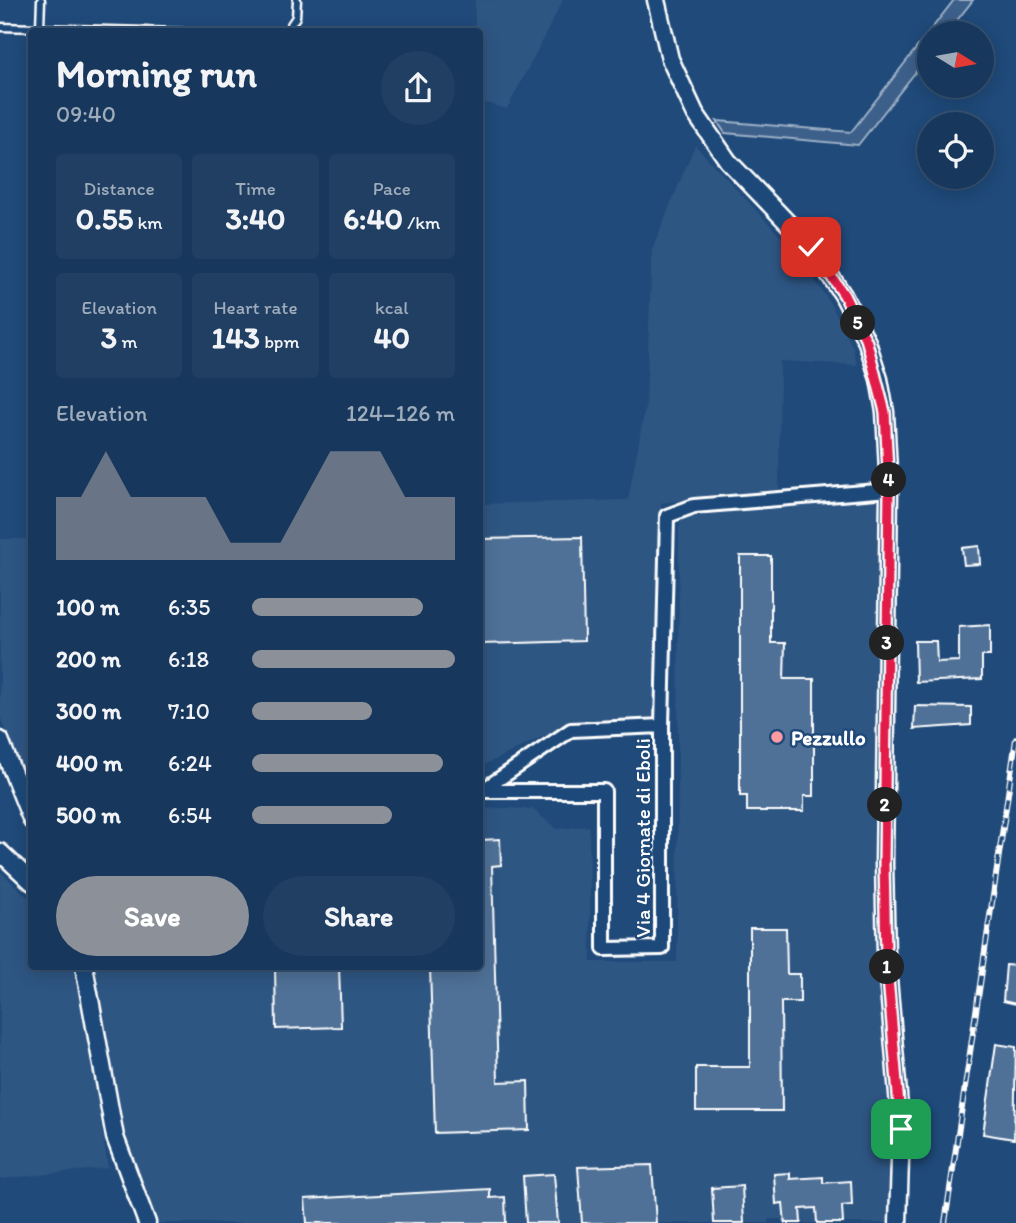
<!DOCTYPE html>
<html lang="en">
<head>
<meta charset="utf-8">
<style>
  body { margin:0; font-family:Itim,sans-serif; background:#203f62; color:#f1f3f6; height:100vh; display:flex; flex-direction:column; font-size:26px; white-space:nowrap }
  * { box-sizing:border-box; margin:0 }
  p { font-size:23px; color:#9eacbb }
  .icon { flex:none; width:38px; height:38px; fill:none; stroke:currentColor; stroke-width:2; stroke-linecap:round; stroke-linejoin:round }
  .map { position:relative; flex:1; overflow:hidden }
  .details { position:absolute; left:28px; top:28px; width:455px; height:942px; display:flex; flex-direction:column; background:#17385c; border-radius:7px; box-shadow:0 4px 18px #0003,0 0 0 2px #365272 }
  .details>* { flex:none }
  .needle { width:46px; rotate:101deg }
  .tools { position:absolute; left:917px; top:21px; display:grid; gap:14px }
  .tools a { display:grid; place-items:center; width:77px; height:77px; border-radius:50%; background:#17385c; box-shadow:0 4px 18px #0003,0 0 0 2px #365272; font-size:35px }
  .pin { position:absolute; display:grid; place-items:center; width:60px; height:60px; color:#fff; margin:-30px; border-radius:14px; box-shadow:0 4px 10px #0006 }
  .km { position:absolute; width:35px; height:35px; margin:-18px; border-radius:50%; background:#222; color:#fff; font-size:19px; line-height:35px; text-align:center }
  .round { display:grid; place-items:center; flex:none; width:74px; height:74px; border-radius:37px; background:#203f62 }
  .summary { display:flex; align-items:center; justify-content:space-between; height:119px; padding:0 28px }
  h1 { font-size:38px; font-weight:700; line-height:52px }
  .stats { display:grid; grid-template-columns:repeat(3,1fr); gap:10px; height:119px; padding:7px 28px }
  .stats div { display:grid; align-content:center; border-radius:7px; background:#203f62; text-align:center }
  .stats b { font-size:30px; font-weight:700 }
  .stats small { font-size:19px; font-weight:400 }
  .stats p { font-size:19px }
  .chart { height:196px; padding:14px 28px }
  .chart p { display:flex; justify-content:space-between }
  .chart svg { width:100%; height:126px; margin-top:7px; fill:#8c9099; opacity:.7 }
  .action { display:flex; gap:14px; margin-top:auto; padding:14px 28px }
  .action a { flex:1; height:80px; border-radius:42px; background:#8c9099; color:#fff; font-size:28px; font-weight:700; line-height:80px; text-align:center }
  .action a+a { background:#203f62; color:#f1f3f6 }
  ul { padding:0 28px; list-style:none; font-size:23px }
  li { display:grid; grid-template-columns:112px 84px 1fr; align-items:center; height:52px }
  li i { height:18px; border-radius:9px; background:#8c9099 }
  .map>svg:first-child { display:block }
  .built { fill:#2e5683 }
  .green { fill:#3c618b; stroke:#9eb0c5; stroke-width:2 }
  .building { fill:#507197; stroke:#fff; stroke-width:2 }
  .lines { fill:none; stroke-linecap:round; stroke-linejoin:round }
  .lane-casing { stroke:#fff; stroke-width:11 }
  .street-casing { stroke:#fff; stroke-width:18 }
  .secondary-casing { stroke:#fff; stroke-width:21 }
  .lane { stroke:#1f4a7a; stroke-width:6 }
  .street { stroke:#1f4a7a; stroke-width:12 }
  .secondary { stroke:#1f4a7a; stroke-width:16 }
  .rail-casing { stroke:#fff; stroke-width:6 }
  .rail { stroke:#1f4a7a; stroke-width:3.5; stroke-dasharray:10; stroke-linecap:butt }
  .route-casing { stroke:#fff; stroke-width:14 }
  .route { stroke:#e11d48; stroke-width:9 }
  .poi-dot { fill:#ff9aa2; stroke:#1f4a7a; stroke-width:2.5 }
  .labels { text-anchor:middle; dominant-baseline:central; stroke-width:5; stroke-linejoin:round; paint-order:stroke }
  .poi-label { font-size:21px; font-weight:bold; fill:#fff; stroke:#1f4a7a; text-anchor:start }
  .street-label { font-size:21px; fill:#fff; stroke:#1f4a7a }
</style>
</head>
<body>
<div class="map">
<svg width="1016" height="1223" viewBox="0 0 1016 1223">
  <rect width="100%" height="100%" fill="#1f4a7a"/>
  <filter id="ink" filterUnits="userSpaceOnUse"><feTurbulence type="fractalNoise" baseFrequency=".0143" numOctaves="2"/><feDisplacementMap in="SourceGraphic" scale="14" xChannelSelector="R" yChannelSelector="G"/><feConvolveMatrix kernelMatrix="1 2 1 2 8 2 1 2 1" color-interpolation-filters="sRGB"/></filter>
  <g filter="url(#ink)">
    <path class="built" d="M475,0H563L507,109L480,101V32L475,31Z
      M695,145L799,256L831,304L853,348L857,365L780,361L779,489L661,503L658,719L571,723L480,767V504L628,500L646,403L652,249Z
      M870,500L876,502L879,509L873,874L890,1141L891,1174L887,1223H783L782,1219H768V1223H155L124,1139L92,966H480V809L507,808L532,809L557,829L589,826L591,962H677L679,529L681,521L691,516Z
      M0,539H31V796L0,716Z
      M0,871L31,900L32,966H77L108,1168L0,1179Z"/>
    <path class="green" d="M954,0H973L947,33H929V55L858,145L725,133L717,121L851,132Z"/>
    <path class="building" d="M582,537L584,641L480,644V539Z
      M979,546L980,564L964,565L962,548Z
      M740,556H771V643H785L784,679H814V796H804V811H747V796H740Z
      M990,625V656H982V679L916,682L915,641H936L937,662L959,661V627Z
      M915,706L971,707V725L914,729Z
      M500,839L501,865L492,866L498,1082L528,1081L529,1130L435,1133L430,966H480V840Z
      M750,928H786L787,974H800V1002H781L782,1111H696V1067H750Z
      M1006,965L1016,966V1004L1003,1001Z
      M275,966H339L341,1027L276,1029Z
      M996,1044L1016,1047L1014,1139L983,1134Z
      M652,1165L656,1223H582L578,1167Z
      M790,1173V1179L823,1177V1183L851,1181L852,1205L842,1206L843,1223H817L816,1208L800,1209L801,1223H785L783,1203L776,1204L774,1174Z
      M554,1174L558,1223H526L523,1176Z
      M742,1186L744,1223H714L712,1188Z
      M490,1189V1198L505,1197L506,1223H307L305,1199Z"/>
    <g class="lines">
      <defs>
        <path id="lane" d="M0,27L182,32
          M40,27L41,0
          M286,32L296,17L297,0"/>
        <path id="street" d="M481,791H604V949L662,948V726
          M480,792L571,730L662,726L667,516L694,506L889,490"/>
        <path id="secondary" d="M656,0L670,59L695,113L728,161L811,247L843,295L867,342L879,379L885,412L889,490L884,864L886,955L901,1129L898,1223
          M0,740L32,821
          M0,852L32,882
          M84,966L115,1137L147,1223"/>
      </defs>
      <use href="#lane" class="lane-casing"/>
      <use href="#street" class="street-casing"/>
      <use href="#secondary" class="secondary-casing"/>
      <use href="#lane" class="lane"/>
      <use href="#street" class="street"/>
      <use href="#secondary" class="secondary"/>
      <defs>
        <path id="rail" d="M945,1223L1016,739"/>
      </defs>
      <use href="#rail" class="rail-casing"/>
      <use href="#rail" class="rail"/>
    </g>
  </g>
  <g class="lines" filter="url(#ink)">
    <defs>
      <path id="route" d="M811,247L844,295L867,342L885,412L889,490L884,864L886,955L901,1129"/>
    </defs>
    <use href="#route" class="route-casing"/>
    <use href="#route" class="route"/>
  </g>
  <circle class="poi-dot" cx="777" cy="737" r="7"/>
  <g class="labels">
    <g class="poi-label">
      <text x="791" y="737">Pezzullo</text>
    </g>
    <g class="street-label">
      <text transform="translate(642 838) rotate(-90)">Via 4 Giornate di Eboli</text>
    </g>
  </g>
</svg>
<div class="tools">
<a><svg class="needle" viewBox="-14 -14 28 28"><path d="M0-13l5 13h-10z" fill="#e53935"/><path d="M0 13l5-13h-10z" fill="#9eacbb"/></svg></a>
<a><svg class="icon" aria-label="locate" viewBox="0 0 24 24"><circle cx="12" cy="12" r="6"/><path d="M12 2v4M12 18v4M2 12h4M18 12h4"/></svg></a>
</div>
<div class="pin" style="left:901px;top:1129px;background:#1e9e55"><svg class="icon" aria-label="arrive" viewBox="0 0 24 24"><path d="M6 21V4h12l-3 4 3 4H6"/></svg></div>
<div class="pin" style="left:811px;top:247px;background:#d93025"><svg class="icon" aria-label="check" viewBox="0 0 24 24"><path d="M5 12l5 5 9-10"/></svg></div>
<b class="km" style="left:887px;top:967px">1</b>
<b class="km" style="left:885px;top:805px">2</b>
<b class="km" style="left:887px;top:643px">3</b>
<b class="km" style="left:889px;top:480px">4</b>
<b class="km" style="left:858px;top:323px">5</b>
<section class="details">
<div class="summary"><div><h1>Morning run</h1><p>09:40</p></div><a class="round"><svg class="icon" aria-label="share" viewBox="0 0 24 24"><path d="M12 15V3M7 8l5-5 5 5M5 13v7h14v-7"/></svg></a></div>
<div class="stats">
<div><p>Distance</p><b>0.55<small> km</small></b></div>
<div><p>Time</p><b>3:40</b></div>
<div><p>Pace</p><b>6:40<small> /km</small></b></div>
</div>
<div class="stats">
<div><p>Elevation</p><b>3<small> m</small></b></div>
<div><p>Heart rate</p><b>143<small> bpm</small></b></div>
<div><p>kcal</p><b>40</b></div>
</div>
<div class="chart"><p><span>Elevation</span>124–126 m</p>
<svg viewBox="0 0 160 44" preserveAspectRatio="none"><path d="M0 44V22L10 22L20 6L30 22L40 22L50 22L60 22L70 38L80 38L90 38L100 22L110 6L120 6L130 6L140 22L150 22L160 22V44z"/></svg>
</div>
<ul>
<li><b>100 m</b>6:35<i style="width:84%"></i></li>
<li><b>200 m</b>6:18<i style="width:100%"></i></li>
<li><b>300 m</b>7:10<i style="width:59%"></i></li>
<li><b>400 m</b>6:24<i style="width:94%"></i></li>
<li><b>500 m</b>6:54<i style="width:69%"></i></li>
</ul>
<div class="action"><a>Save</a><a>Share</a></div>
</section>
</div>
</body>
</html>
